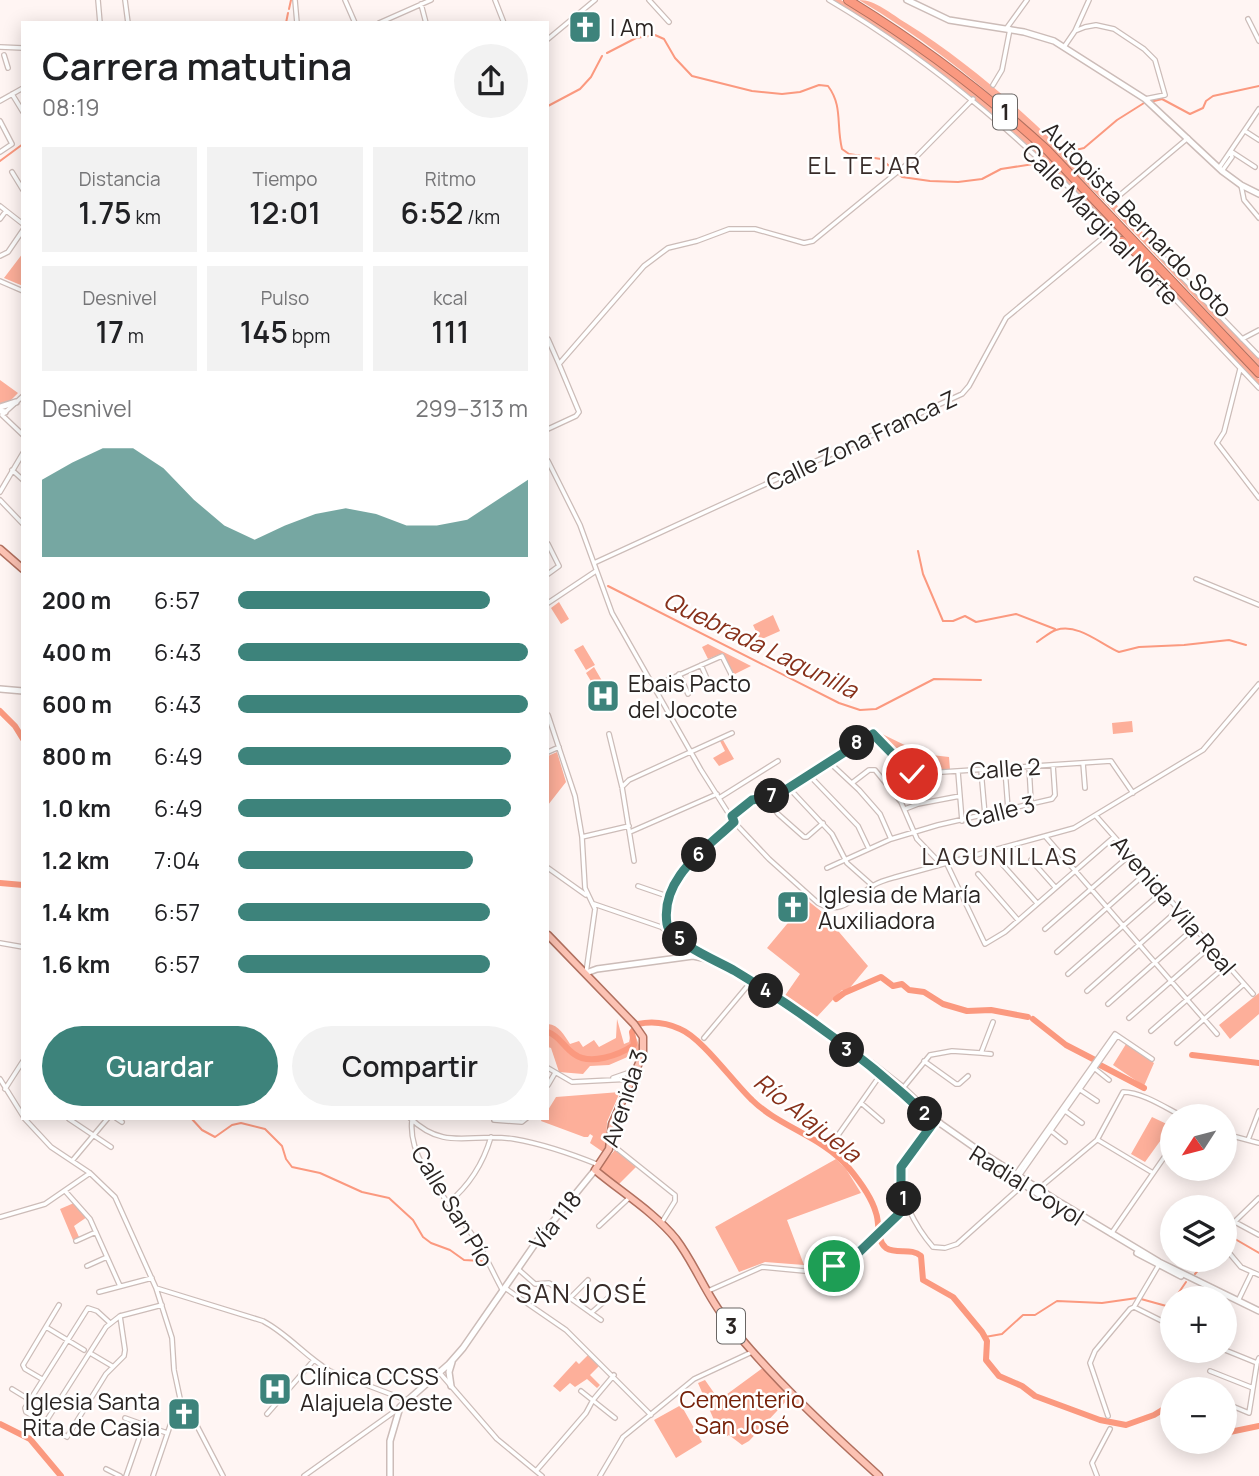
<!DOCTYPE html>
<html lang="es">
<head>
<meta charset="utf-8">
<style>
  body { margin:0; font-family:Manrope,sans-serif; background:#f2f2f2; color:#202124; height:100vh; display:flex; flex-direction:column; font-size:26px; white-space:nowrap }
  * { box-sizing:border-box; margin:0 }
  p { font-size:23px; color:#757577 }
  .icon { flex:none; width:38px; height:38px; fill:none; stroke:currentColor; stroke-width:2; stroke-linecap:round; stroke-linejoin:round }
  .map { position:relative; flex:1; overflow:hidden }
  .details { position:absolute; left:21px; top:21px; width:528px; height:1099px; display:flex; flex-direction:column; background:#fff; border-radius:0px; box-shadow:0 4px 18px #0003 }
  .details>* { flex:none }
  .needle { width:46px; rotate:234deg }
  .tools { position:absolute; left:1160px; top:1104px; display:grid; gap:14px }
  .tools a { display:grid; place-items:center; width:77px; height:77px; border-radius:50%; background:#fff; box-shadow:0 4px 18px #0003; font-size:35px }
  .pin { position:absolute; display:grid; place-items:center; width:60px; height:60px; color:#fff; margin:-30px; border:4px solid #fff; border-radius:50%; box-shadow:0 2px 7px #0007 }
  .km { position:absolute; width:35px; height:35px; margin:-18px; border-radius:50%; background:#222; color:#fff; font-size:19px; line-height:35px; text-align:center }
  .round { display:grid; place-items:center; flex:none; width:74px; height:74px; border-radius:37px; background:#f2f2f2 }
  .headline { display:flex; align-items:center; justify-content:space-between; height:119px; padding:0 21px }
  h1 { font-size:38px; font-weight:600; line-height:52px }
  .metrics { display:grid; grid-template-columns:repeat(3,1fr); gap:10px; height:119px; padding:7px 21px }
  .metrics div { display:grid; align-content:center; border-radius:0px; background:#f2f2f2; text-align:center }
  .metrics b { font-size:30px; font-weight:600 }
  .metrics small { font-size:19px; font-weight:400 }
  .metrics p { font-size:19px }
  .chart { height:196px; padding:14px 21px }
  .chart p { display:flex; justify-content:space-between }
  .chart svg { width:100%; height:126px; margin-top:7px; fill:#3d837b; opacity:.7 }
  .action { display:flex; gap:14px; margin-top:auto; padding:14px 21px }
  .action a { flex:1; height:80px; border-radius:42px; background:#3d837b; color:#fff; font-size:28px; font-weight:600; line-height:80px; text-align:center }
  .action a+a { background:#f2f2f2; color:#202124 }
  ul { padding:0 21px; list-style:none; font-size:23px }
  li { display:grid; grid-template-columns:112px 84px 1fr; align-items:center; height:52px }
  li i { height:18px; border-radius:9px; background:#3d837b }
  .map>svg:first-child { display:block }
  .green { fill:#fdaf9a }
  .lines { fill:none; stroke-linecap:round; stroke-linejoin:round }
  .stream { stroke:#fb997f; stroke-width:2 }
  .river { stroke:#fb997f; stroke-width:6 }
  .street-casing { stroke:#ccbcb8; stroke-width:6 }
  .secondary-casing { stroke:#ccbcb8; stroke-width:8 }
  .primary-casing { stroke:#b1705f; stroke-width:9 }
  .highway-casing { stroke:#b1705f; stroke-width:10 }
  .street { stroke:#fff; stroke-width:3.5 }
  .secondary { stroke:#fff; stroke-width:5 }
  .primary { stroke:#fcc2b3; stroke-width:6 }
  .highway { stroke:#fa9980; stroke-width:8 }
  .route-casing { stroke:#fff; stroke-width:14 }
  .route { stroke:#3d837b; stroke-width:9 }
  .labels { text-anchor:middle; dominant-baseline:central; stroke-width:5; stroke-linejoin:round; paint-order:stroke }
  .shield { fill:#fff; stroke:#6a6664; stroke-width:2 }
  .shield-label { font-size:21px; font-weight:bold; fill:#2a2422 }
  .poi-label { font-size:23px; fill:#2a2422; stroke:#fff; text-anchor:start }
  .street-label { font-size:23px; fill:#2a2422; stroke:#fff }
  .park-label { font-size:23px; fill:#762109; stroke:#fff }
  .neighbourhood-label { font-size:24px; letter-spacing:2px; fill:#382c29; stroke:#fff }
  .water-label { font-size:24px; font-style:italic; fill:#87301a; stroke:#fff }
  .quarter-label { font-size:26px; letter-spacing:2px; fill:#382c29; stroke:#fff }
</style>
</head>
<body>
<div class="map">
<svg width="1259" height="1476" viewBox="0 0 1259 1476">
  <rect width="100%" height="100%" fill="#fff5f3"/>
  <path class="green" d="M834,0H841C901,36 959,76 1011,123C1058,164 1100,212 1144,257C1103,225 1070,184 1031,148C970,92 905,44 834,0Z
    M859,0C876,0 891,14 906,23C1000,82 1077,163 1153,243L1150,245L1259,358V366C1134,235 1017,93 859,0Z
    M23,253V286L4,278Z
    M1140,259L1162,276L1259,379V385Z
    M0,380L18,393L7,404L0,405Z
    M559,602L569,619L561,624L551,608Z
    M773,615L780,631L760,640L753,625Z
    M708,644L751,666L733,675L723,653L708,659L702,647Z
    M583,645L595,665L586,670L574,650Z
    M594,667L605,686L597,691L586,673Z
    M1132,721L1133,732L1113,734L1112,723Z
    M878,732L923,754L949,757L950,770H911Z
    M723,740L734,759L719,766L713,758L725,751L720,741Z
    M557,752L566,782L548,805V756Z
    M807,900L822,912L868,966L848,990H842L815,1019L784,997L800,974L767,948Z
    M1259,993V1014L1230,1039L1219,1025Z
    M617,1019L624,1044L629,1042L632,1027L639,1045V1052L609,1065L590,1066L583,1074L559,1072L551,1048L548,1047V1024C559,1025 564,1035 570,1044L579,1041L583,1047L594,1040L599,1047L616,1038Z
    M1126,1044L1154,1063L1144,1086L1113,1065Z
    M620,1092L607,1122L606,1145L603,1152L590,1143L593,1136L590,1134L588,1137H584L541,1121L542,1118H548V1110L556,1097Z
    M1152,1117L1171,1126L1145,1162L1131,1154Z
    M615,1150L636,1167L618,1185L598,1169Z
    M836,1159L846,1169L861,1193L787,1220L804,1265L765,1262L739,1272L715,1227Z
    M74,1203L87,1217L74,1226L79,1237L73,1240L60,1209Z
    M588,1355L599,1366L590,1375L600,1385L597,1388L587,1379L575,1387L570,1383L560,1392L553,1386L576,1361L579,1364Z
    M764,1367L791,1396L749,1441L742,1445L729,1435L727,1436L722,1426L717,1427L698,1383L705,1380L719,1400Z
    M681,1405L702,1442L676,1458L654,1420Z"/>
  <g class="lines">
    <path class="stream" d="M289,9L291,0
      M286,23L288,13
      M607,53L636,38L655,35L664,39L675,58L692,76L752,91L782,94L800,92L819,85L828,86C843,106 836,125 842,149L849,154L881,159L902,177L930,181L958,182L982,179L1001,169L1040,163
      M1150,102L1162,99L1190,114L1203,108L1206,101L1213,96L1259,86
      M548,106L580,89L591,77L602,56
      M1063,153L1084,148L1117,120L1144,103
      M0,161L23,144
      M918,551L923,574L943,621H953L965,616L976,622L1016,614L1055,629
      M608,586L839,703L860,710L876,709L934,679L981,680
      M1037,642C1043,638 1050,632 1056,630C1079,623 1100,644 1119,652L1139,647L1184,645L1229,640L1246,645
      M191,1118L202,1130L215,1137L232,1125L241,1123L265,1129L282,1146L286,1159L292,1167L320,1173L362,1192L389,1198L413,1220L423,1237L431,1243L450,1250L464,1260L482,1261
      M1225,1241L1235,1239L1259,1253
      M1195,1274L1207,1260
      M1175,1298L1186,1282
      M1141,1299L1170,1307L1172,1303
      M985,1337L1002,1334L1023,1315H1035L1057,1301L1102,1303L1137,1298"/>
    <path class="river" d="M0,711L15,726L23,739
      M0,883L23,885
      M836,999L844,993L881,977L893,986L902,984L909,990L924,992L943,1004L967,1011L991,1010L1028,1017
      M1033,1019L1066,1045L1095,1060
      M548,1032C559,1036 564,1047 574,1054C590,1066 619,1055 634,1045L632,1032L638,1024C652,1021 667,1023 680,1029C702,1038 733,1082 752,1100C778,1126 823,1137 848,1167C858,1179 872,1198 876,1213C880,1224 876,1240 886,1248C897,1255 911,1247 921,1256L923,1280L953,1297L982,1332L987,1341L986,1360L999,1376L1022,1386L1035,1396L1100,1420L1126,1425L1154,1415L1172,1404
      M1192,1055L1259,1063
      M1100,1065L1144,1088
      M0,1424L30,1439L61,1476
      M1225,1433L1259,1426"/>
    <defs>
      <path id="street" d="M98,0L100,23
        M125,0L128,23
        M295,0L297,23
        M345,0L355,23
        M495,0L504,23
        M649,0L669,22
        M829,0C939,65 1032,147 1121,240
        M421,4L426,23
        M1248,19L1259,41
        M379,23L431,0
        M1006,29L1027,0
        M1075,31L1085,27L1096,25L1114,29L1144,49L1155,60L1165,95L1145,99
        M548,39L595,0
        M0,47L23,48
        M1064,47L1075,31L1089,0
        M4,55L8,68
        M993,85L1002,70L1010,29
        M12,94L23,112
        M0,101L23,88
        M0,121L12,144L0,152
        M1245,131L1259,140
        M1232,152L1255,167
        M1219,168L1259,109
        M1222,171L1232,157L1231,154
        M12,172L23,190
        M1241,185L1244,200L1259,218
        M1114,200L1188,138
        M0,206L23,224
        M0,219L6,211
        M1152,246L1259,356
        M0,256L8,252L23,230
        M1137,259L1259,388
        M0,281L23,291
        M548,339L559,364
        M1242,339L1259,330
        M1240,369L1224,432L1217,443L1259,498
        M23,396L2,415L23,435
        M548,429L576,416L579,412L559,364L644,266L668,248L697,241L729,229H755L804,243L813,241L917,156L973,99
        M548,461L580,525L612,613L701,770L734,822L769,859L818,903C842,917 855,896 874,885C881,881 889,879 896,877L1074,828L1203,750L1259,684
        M12,470L23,480
        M0,492L23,453
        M0,500L23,524
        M548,544L559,566L548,574
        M594,563L962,394L969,386L1006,318L1112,230
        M1196,579L1259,605
        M548,603L596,571
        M701,665L708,681
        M679,674L688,694
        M654,686L722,656L731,674
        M548,715L575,796L582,837L585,888L595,909L586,973
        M609,734L622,787L634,861
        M548,752L559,747
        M829,762L859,790L880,814L891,839
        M1083,763L1085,788
        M1029,766L1031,802
        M1005,769L1008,809
        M981,770L985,815
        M958,772L962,821
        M809,775L858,826L868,847
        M852,783L869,770H875L901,802L917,839L941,864
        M622,787L629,780L732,733
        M788,787L832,834L847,863L873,886
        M719,798L778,761
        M766,798L778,814L804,837H807L823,823
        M905,809L918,804L960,796
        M732,816L752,800L776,796L873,734L912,774L1111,761L1133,793
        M1096,816L1253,994
        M630,832L717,794
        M1045,836L1217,1034
        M582,837L629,826
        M1031,860L1055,887
        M946,862L985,944L1005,932L1114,837
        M1003,865L1037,903
        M548,868L586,895
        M827,868L891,839L938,825L1052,799L1055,795L1053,765
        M978,874L1018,920
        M638,886L670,897
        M594,904L661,927L708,957
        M1045,929L1130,855
        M669,931C655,883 704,851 734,822
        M681,941L685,949L684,957
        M0,943L23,947
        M1057,952L1146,873
        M1068,974L1162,892
        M1087,991L1178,910
        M1108,1004L1194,928
        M1129,1018L1211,946
        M1151,1031L1227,965
        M704,1038L750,983
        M1177,1043L1244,984
        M991,1054L981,1053L993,1022
        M924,1061L956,1084H959L968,1076
        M548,1068L572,1082L632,1079
        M1094,1068L1109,1080
        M613,1078L636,1070
        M0,1079L23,1116
        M548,1085L555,1073
        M903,1088L930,1055L952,1051L981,1053
        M5,1089L23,1061
        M1079,1089L1097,1101
        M861,1103L882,1121
        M1064,1110L1082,1123
        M24,1118L51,1147L90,1173L115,1197L156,1288L263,1321C288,1334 306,1357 330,1371L406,1400
        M116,1118L122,1122
        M410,1118C445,1152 472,1132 514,1139C543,1144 572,1154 599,1165
        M69,1119L111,1147
        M412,1120C407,1165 455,1206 477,1242C487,1258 494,1275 503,1291
        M494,1120L522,1122L527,1118
        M934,1122C925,1134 905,1153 901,1167C894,1190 918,1230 933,1247L945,1248L957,1244L1024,1184
        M1050,1130L1065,1142
        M1225,1134L1259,1143
        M836,1138L881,1074
        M1098,1140L1153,1173
        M1248,1140L1259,1111
        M610,1143L675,1195V1201L662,1222
        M72,1161L108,1118
        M1016,1174L1115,1034L1152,1059
        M1019,1176L1117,1036
        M1037,1190L1097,1140L1123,1092C1142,1092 1166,1108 1182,1116
        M66,1192L90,1219L120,1286
        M448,1203C470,1185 483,1164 491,1137
        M0,1217L45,1204L90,1173
        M1235,1222L1259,1235
        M599,1226L629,1198
        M1225,1231L1259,1198
        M1111,1234L1172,1146
        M76,1241L96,1232
        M1225,1248L1241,1267L1259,1275
        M87,1266L107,1257
        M518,1269L535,1284L549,1283L601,1320
        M156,1288L172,1338L174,1370L181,1403L196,1424L223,1476
        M505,1288L566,1330L651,1415
        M708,1291L762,1267L815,1272L846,1262L891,1222L902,1211L904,1202
        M99,1292L152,1278
        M571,1297L588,1280
        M1238,1301L1252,1272
        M1134,1307L1172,1326
        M591,1313L614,1293
        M120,1316L106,1327L45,1423L67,1437L106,1374L124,1356L125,1350L120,1316L162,1305
        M46,1327L84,1350
        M1225,1350L1257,1363L1259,1358
        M90,1353L112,1366
        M1210,1371L1253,1388
        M439,1372L497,1439L542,1476
        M42,1379L25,1369L23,1365L59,1305
        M12,1389L30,1400
        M581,1391L615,1418
        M1225,1403L1249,1413L1257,1363
        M267,1414L314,1360
        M1108,1416L1090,1363L1095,1351L1130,1309L1134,1307L1160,1263
        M125,1418L167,1433
        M38,1419L26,1412L25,1408L88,1308L97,1311L109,1322
        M106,1469L120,1476
        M536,1471L586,1413L593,1400L614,1375
        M126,1476L142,1430L147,1424
        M153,1476L172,1420L181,1403
        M304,1476L398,1409
        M600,1476L623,1437L694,1379L752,1352
        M1097,1476L1092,1463L1110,1429"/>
      <path id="secondary" d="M907,0L949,20L1024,32L1054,41L1145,99L1222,171L1241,185L1259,194
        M0,407L16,402
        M0,411L5,412
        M0,689L23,691
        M586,973L597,969L693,956L712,960L729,968L871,1063L903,1088L941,1124L978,1150L1061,1203L1159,1262L1259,1311
        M988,1161L1058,1207L1078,1216
        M1137,1253L1181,1276
        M451,1386L449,1372L452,1362
        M390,1476V1441L400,1407L449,1364L463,1348L537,1241L595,1170"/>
      <path id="primary" d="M0,549L23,569
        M548,935L634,1024L643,1037V1054L612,1124L609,1149L595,1170C621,1192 654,1212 676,1239C695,1264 706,1295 726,1320C771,1377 825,1427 879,1476"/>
      <path id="highway" d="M848,0C920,44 985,93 1047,150L1259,373
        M1122,241L1153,267"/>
    </defs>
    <use href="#street" class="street-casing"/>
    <use href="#secondary" class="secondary-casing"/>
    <use href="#primary" class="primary-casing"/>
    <use href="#highway" class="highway-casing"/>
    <use href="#street" class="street"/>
    <use href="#secondary" class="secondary"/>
    <use href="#primary" class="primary"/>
    <use href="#highway" class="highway"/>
  </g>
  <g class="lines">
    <defs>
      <path id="route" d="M834,1266L854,1257L902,1211L904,1199L901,1192V1167L934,1122C874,1065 806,1014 735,971C720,962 670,942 667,924C660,878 706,849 734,822L732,816L752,800L776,796L873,734L912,774"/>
    </defs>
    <use href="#route" class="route-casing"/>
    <use href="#route" class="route"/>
  </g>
  <defs>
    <symbol id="church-square" viewBox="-11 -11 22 22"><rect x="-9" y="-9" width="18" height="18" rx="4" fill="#3d837b" stroke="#fff"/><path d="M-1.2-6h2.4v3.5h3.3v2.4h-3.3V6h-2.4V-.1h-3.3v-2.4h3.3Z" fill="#fff"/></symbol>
    <symbol id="hospital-square" viewBox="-11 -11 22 22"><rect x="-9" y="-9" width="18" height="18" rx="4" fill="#3d837b" stroke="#fff"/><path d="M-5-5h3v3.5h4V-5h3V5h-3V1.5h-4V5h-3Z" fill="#fff"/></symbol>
  </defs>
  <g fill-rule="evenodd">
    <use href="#church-square" x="566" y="8" width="38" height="38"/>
    <use href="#hospital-square" x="584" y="677" width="38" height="38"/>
    <use href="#church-square" x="774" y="888" width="38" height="38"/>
    <use href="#hospital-square" x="256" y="1370" width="38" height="38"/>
    <use href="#church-square" x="165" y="1395" width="38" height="38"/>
  </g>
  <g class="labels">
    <g class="shield">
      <rect x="993" y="94.5" width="24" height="35" rx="5"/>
      <rect x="717" y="1308.5" width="28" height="35" rx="5"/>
    </g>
    <g class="shield-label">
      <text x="1005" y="112">1</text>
      <text x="731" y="1326">3</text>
    </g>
    <g class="poi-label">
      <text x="610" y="27">I Am</text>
      <text x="628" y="683">Ebais Pacto<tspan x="628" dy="26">del Jocote</tspan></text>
      <text x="818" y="894">Iglesia de María<tspan x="818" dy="26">Auxiliadora</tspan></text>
      <text x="300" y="1376">Clínica CCSS<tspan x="300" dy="26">Alajuela Oeste</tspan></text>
      <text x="160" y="1401" text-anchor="end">Iglesia Santa<tspan x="160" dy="26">Rita de Casia</tspan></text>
    </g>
    <g class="street-label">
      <text transform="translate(1138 219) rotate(46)">Autopista Bernardo Soto</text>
      <text transform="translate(1101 224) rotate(46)">Calle Marginal Norte</text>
      <text transform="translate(861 440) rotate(-25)">Calle Zona Franca Z</text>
      <text transform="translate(1005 768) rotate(-4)">Calle 2</text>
      <text transform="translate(1000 811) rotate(-14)">Calle 3</text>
      <text transform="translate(1174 905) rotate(49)">Avenida Vila Real</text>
      <text transform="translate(624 1098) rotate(-72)">Avenida 3</text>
      <text transform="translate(1027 1185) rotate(32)">Radial Coyol</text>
      <text transform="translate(453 1206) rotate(59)">Calle San Pío</text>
      <text transform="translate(555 1220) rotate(-52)">Vía 118</text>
    </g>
    <g class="park-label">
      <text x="742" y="1399">Cementerio<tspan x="742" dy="26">San José</tspan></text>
    </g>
    <g class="neighbourhood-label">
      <text x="865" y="164">EL TEJAR</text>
      <text x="1000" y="855">LAGUNILLAS</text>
    </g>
    <g class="water-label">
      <text transform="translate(761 644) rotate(26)">Quebrada Lagunilla</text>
      <text transform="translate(808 1117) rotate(38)">Río Alajuela</text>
    </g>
    <g class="quarter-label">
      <text x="582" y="1293">SAN JOSÉ</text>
    </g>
  </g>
</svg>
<div class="tools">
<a><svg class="needle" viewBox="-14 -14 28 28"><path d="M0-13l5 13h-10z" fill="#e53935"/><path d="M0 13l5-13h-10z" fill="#757577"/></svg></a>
<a><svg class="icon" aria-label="layers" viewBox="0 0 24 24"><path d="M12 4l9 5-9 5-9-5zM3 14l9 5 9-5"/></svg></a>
<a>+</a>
<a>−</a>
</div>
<div class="pin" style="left:834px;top:1266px;background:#1e9e55"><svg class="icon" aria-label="arrive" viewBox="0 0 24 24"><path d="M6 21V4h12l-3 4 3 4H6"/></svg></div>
<div class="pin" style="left:912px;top:774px;background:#d93025"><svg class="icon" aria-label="check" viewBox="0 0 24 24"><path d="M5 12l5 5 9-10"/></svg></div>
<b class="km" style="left:904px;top:1199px">1</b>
<b class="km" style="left:925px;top:1114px">2</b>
<b class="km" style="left:847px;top:1050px">3</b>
<b class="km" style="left:766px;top:991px">4</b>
<b class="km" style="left:680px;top:939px">5</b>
<b class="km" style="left:699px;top:855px">6</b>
<b class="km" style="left:772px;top:796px">7</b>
<b class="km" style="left:857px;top:743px">8</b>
<section class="details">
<div class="headline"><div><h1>Carrera matutina</h1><p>08:19</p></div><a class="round"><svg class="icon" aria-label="share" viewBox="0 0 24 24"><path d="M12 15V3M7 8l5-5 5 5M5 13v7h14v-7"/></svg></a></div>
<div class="metrics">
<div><p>Distancia</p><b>1.75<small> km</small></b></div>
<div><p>Tiempo</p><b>12:01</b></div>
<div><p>Ritmo</p><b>6:52<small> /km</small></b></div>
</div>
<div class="metrics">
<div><p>Desnivel</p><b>17<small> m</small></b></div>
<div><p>Pulso</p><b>145<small> bpm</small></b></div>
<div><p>kcal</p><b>111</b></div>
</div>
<div class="chart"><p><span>Desnivel</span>299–313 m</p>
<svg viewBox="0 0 160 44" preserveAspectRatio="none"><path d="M0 44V17L10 11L20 6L30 6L40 13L50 24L60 33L70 38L80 33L90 29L100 27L110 29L120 33L130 33L140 31L150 24L160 17V44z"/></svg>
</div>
<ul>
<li><b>200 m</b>6:57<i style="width:87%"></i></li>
<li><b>400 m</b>6:43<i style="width:100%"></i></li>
<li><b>600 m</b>6:43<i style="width:100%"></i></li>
<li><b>800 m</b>6:49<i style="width:94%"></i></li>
<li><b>1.0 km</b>6:49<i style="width:94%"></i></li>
<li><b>1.2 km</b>7:04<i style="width:81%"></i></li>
<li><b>1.4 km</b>6:57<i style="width:87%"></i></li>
<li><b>1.6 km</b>6:57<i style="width:87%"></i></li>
</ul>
<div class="action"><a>Guardar</a><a>Compartir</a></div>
</section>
</div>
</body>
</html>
